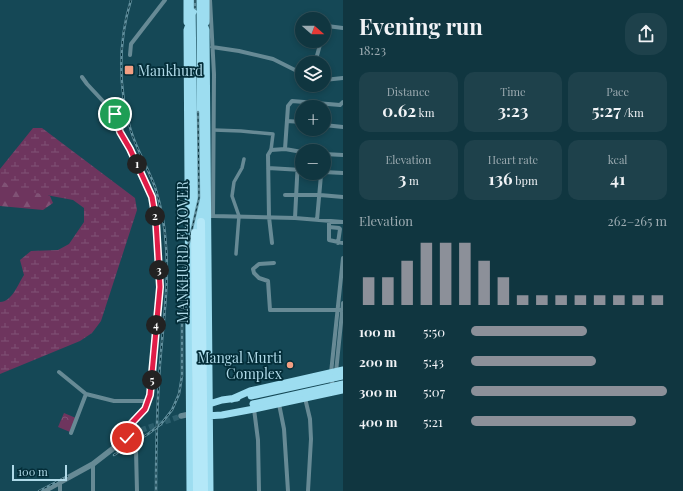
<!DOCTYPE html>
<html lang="en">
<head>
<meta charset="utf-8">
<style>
  body { margin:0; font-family:"Playfair Display",serif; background:#1e414b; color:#f1f3f6; height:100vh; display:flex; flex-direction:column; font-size:15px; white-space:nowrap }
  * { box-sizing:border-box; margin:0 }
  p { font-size:13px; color:#9cabb1 }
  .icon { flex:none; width:22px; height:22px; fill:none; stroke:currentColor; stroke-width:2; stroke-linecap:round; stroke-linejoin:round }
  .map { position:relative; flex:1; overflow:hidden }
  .side { display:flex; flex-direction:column; background:#103640; width:340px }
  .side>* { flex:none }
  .needle { width:26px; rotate:110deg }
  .fabs { position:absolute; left:295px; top:12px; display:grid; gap:8px }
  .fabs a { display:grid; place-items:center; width:36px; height:36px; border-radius:50%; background:#103640; box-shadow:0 2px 6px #0003,0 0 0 1px #305059; font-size:20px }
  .scale { position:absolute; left:12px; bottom:10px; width:55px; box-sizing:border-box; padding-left:4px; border:2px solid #b0dae8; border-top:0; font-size:11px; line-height:14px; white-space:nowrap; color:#b0dae8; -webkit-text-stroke:3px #032d38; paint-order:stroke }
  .pin { position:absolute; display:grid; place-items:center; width:34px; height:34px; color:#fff; margin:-17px; border:2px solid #fff; border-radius:50%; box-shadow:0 1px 4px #0007 }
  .km { position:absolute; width:20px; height:20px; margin:-10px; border-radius:50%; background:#222; color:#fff; font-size:11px; line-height:20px; text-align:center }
  .round { display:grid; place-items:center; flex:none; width:42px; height:42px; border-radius:16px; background:#1e414b }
  .headline { display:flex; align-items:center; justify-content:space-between; height:68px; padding:0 16px }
  h1 { font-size:22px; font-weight:700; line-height:30px }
  .metrics { display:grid; grid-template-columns:repeat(3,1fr); gap:6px; height:68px; padding:4px 16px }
  .metrics div { display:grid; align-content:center; border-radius:10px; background:#1e414b; text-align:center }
  .metrics b { font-size:17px; font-weight:700 }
  .metrics small { font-size:11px; font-weight:400 }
  .metrics p { font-size:11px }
  .chart { height:112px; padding:8px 16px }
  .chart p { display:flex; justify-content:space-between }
  .chart svg { width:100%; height:72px; margin-top:4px; stroke:#8c9099; stroke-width:6 }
  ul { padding:0 16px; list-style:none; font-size:13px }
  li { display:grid; grid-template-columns:64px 48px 1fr; align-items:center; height:30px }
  li i { height:10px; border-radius:5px; background:#8c9099 }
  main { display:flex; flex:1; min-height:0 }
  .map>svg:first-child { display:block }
  .forest { fill:url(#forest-firs) }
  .wetland { fill:url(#wetland-marsh) }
  .park { fill:url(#park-crowns) }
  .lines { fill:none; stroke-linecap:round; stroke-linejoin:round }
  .tertiary-tunnel { stroke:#2c5e6c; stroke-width:5.5; stroke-dasharray:5.5 3; stroke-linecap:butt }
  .pedestrian { stroke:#678a95; stroke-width:3.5 }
  .minor { stroke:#678a95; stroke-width:4 }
  .tertiary { stroke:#678a95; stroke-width:5.5 }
  .trunk { stroke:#9dddf0; stroke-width:7 }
  .rail-casing { stroke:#618f9d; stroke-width:2.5 }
  .rail { stroke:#032d38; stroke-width:1; stroke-dasharray:3; stroke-linecap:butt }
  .trunk-bridge { stroke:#9dddf0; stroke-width:7 }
  .motorway-bridge { stroke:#b4e8f8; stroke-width:8 }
  .route-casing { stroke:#fff; stroke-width:8 }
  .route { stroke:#e11d48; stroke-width:5 }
  .poi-dot { fill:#f39f83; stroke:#032d38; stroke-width:1.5 }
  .labels { text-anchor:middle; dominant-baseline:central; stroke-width:3.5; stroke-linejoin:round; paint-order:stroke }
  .poi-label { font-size:14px; fill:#b0dae8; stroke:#032d38; text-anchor:start }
  .street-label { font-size:14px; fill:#b0dae8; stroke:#032d38 }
</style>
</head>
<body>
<main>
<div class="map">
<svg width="343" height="491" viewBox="0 0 343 491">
  <defs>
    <pattern id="forest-firs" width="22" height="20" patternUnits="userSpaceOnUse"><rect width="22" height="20" fill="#6e355e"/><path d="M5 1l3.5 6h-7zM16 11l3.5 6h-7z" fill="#805275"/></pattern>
    <pattern id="wetland-marsh" width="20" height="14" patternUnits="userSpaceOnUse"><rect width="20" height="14" fill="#6e355e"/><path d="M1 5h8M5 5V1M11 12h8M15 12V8" fill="none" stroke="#805275"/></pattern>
    <pattern id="park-crowns" width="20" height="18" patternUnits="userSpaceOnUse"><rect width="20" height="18" fill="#6e355e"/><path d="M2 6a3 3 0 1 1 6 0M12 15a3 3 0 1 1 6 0" fill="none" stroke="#805275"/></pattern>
  </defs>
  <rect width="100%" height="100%" fill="#154856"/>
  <path class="forest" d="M0,175L50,196L53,203L43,210L0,206Z"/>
  <path class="wetland" d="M33,128H42L135,198L137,210L101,321L92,333L80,341L0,374V302C12,302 18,284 24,275L20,260L31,251L58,250L69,244L84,222V208L73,200L19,190L0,180V169Z"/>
  <path class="park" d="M64,413L76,418L70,432L58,427Z"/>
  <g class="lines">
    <path class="tertiary-tunnel" d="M133,433L181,416"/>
    <path class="pedestrian" d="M214,130L241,131L273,134L271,150
      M236,254L239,216L232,196L234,182L242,168L244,159"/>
    <path class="minor" d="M324,30L327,26L343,28
      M212,47L239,51L273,59L299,72
      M130,55L131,44L165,0
      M315,63L321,41
      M82,77L87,84L115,114L121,132L130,149L152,197L157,221L160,287L150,395L145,409L128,427L127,438L133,445L136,450L137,491
      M324,80L343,78
      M287,121L302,122
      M324,125L343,127
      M285,149L288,106L292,101L340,105L343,102
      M324,154L343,155
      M268,168L302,170
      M324,172L343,173
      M285,195H320L343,197
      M208,216H213L214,74L210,0
      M213,216L295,218L343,222
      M295,218L298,159
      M317,220L321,175
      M329,221V240L343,243
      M329,227L339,228L340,229L338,243
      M272,243L269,217L268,155L271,150L285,149L302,152
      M274,263L259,264L253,269L254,273L259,278L268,281L270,310H342
      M59,372L86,394L114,401H148
      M336,372L343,303
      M333,388L331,373L343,258
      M305,398L310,419L311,439L308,491
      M279,404L284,429L288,491
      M254,409L258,440L259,491
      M71,433L86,394
      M93,464V491
      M60,483V491"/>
    <path class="tertiary" d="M181,416L190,414
      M44,491L93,464L133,433"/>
    <path class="trunk" d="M192,0L195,233
      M200,0L201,222
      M206,0V22
      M200,11L206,30L210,491
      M187,22V0
      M232,399L250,391L343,370
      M206,405L222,400L237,398
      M206,416L222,415L254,409L343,390
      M190,491L187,30L193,12"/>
    <defs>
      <path id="rail" d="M131,0C118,42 118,89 131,131C137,150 148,168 155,187C161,206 165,226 166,246C169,285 163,325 160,364C157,406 156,449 156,491
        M195,0V8
        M114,455L148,434L161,424L172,410L179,394L182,376V273L199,198L198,112
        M39,491L68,476"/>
    </defs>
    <use href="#rail" class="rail-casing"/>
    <use href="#rail" class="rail"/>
    <path class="trunk-bridge" d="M251,396L343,376
      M253,404L343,384"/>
    <path class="motorway-bridge" d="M201,222L204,491
      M195,233L197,491"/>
  </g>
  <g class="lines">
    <defs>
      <path id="route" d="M115,114L120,132L130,149L152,197L156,221L160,287L150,395L145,409L128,427L127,438"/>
    </defs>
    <use href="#route" class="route-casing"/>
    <use href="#route" class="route"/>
  </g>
  <g class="poi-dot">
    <rect x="124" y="65" width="10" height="10" rx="2"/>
    <circle cx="290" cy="365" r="4"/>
  </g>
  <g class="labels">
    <g class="poi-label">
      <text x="138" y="70">Mankhurd</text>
      <text x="282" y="357" text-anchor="end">Mangal Murti<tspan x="282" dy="16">Complex</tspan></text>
    </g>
    <g class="street-label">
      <text transform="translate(182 252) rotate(-90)">MANKHURD FLYOVER</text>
    </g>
  </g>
</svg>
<div class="fabs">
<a><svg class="needle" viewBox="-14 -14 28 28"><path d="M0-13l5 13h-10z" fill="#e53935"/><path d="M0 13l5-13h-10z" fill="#9cabb1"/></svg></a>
<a><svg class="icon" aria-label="layers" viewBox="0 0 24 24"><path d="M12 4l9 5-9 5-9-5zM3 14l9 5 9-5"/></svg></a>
<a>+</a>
<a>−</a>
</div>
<div class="scale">100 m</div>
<div class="pin" style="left:115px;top:114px;background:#1e9e55"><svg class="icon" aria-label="arrive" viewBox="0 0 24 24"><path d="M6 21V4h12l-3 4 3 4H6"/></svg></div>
<div class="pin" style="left:127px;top:438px;background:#d93025"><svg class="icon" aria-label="check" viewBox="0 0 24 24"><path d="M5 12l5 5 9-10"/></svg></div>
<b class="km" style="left:137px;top:164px">1</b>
<b class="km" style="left:155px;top:216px">2</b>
<b class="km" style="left:159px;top:270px">3</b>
<b class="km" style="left:156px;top:325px">4</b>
<b class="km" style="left:152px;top:380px">5</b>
</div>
<section class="side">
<div class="headline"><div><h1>Evening run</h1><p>18:23</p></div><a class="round"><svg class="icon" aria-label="share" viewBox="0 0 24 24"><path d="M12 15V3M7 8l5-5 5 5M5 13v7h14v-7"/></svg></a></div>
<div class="metrics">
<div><p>Distance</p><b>0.62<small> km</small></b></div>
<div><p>Time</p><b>3:23</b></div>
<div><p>Pace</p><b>5:27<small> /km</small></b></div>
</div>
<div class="metrics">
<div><p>Elevation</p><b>3<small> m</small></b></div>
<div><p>Heart rate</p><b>136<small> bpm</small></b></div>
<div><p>kcal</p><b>41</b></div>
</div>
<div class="chart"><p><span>Elevation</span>262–265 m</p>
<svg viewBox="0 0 160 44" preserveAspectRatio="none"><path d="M5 44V27M15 44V27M25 44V17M35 44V6M45 44V6M55 44V6M65 44V17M75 44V27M85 44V38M95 44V38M105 44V38M115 44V38M125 44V38M135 44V38M145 44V38M155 44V38"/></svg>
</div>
<ul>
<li><b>100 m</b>5:50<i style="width:59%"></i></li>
<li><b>200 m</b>5:43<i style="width:64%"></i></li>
<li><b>300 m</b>5:07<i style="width:100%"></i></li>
<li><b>400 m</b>5:21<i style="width:84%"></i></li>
</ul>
</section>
</main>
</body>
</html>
